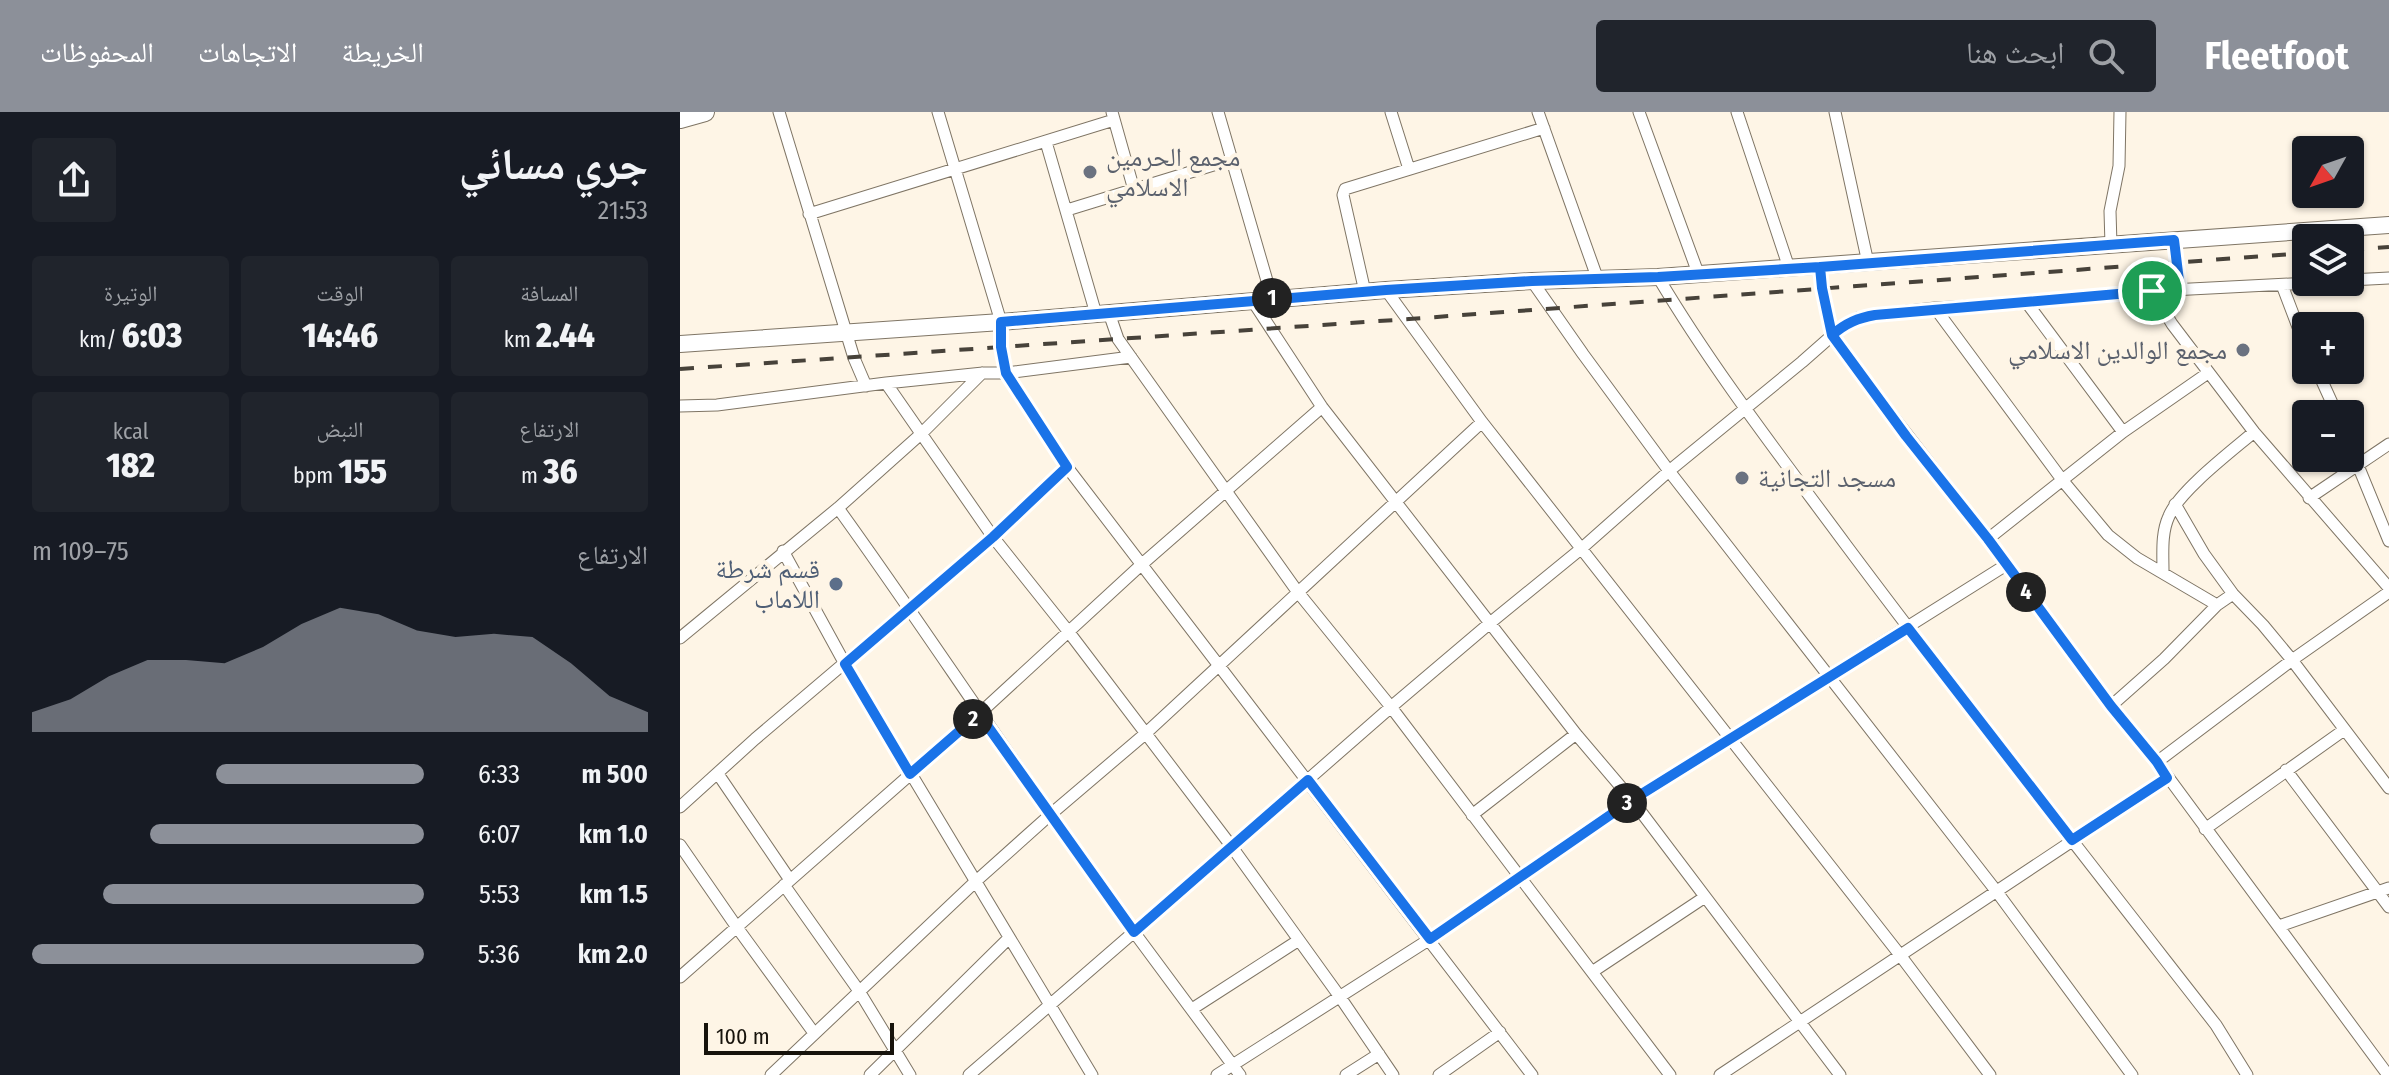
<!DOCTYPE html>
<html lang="ar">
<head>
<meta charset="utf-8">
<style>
  body { margin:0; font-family:"Fira Sans Condensed","Noto Naskh Arabic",sans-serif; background:#20242c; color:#f1f3f6; direction:rtl; height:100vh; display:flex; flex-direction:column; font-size:30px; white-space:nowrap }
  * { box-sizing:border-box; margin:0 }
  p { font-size:26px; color:#9ea1a6 }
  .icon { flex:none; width:44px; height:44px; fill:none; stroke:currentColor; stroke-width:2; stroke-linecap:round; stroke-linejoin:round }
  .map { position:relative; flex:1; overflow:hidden; direction:ltr }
  .drawer { display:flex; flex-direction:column; background:#171b24; width:680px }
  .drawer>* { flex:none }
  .needle { width:52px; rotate:230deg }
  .tools { position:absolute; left:1612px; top:24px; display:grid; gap:16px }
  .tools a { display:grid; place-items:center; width:72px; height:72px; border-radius:8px; background:#171b24; box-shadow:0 2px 6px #0004; font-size:40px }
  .scale { position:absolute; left:24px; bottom:20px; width:190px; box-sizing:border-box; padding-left:8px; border:4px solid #17130c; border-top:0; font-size:22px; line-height:28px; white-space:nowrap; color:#17130c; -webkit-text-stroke:6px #fef5e6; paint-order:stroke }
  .pin { position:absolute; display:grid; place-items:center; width:68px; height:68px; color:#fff; margin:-34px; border:4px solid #fff; border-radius:50%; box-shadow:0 2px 8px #0007 }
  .km { position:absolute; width:40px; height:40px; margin:-20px; border-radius:50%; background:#222; color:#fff; font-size:22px; line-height:40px; text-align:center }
  .round { display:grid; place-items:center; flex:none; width:84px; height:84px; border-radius:8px; background:#20242c }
  .overview { display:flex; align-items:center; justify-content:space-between; height:136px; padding:0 32px }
  h1 { font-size:44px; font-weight:800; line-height:60px }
  .figures { display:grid; grid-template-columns:repeat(3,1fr); gap:12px; height:136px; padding:8px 32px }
  .figures div { display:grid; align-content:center; border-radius:8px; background:#20242c; text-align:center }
  .figures b { font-size:34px; font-weight:800 }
  .figures small { font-size:22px; font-weight:400 }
  .figures p { font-size:22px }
  .chart { height:224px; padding:16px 32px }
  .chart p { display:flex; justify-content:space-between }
  .chart svg { width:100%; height:144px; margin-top:8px; fill:#8c9099; opacity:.7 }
  ul { padding:0 32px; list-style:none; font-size:26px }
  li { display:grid; grid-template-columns:128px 96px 1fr; align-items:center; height:60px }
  li i { height:20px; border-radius:10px; background:#8c9099 }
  header { display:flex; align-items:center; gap:48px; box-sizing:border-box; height:112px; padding:0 40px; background:#8c9099; color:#fff }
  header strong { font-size:38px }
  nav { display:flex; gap:44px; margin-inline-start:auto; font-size:28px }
  .search { width:560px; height:72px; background:#20242c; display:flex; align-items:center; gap:20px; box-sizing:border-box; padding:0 28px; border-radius:8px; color:#9ea1a6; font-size:30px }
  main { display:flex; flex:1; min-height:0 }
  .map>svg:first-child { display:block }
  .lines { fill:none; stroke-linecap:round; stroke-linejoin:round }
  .street-casing { stroke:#7f7565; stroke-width:13 }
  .secondary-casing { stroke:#7f7565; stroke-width:18 }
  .primary-casing { stroke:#7f7565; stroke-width:20 }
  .street { stroke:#fff; stroke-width:11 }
  .secondary { stroke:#fff; stroke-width:16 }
  .primary { stroke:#fff; stroke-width:18 }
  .rail { stroke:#47423a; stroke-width:4; stroke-dasharray:14 14; stroke-linecap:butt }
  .route-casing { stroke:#fff; stroke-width:16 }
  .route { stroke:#1a73e8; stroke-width:10 }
  .worship-dot { fill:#6b7280; stroke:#fef5e6; stroke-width:3 }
  .service-dot { fill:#5c6f8a; stroke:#fef5e6; stroke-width:3 }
  .labels { text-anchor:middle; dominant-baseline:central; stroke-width:8; stroke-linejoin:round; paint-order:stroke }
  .worship-label { font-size:26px; fill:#5b616d; stroke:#fef5e6; text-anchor:start }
  .service-label { font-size:26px; fill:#4e5e75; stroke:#fef5e6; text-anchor:end }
</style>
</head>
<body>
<header>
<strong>Fleetfoot</strong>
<div class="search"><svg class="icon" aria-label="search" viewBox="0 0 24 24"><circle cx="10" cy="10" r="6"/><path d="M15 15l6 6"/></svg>ابحث هنا</div>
<nav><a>الخريطة</a><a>الاتجاهات</a><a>المحفوظات</a></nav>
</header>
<main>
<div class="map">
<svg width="1709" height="963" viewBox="0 0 1709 963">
  <rect width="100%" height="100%" fill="#fef5e6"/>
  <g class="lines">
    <defs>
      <path id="street" d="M99,0L174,246L186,274
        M258,0L321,210V235L326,261L387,355L852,963
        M432,0L454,78
        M538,0L592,186
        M711,0L729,57
        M858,0L918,168
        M959,0L1018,161
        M1057,0L1109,156
        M1155,0L1188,151
        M366,30L416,202
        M387,98L553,47
        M129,102L434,8
        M1494,128L1500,177
        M1431,133L1430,99L1439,54L1440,0
        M1140,155L1142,176L1152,223L1170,249L1308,427L1431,594L1477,650L1708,963
        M978,165C1034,259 1101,345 1166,433C1287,595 1412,754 1536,913L1567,963
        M1670,168L1709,166
        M852,169L903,242L989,359L1317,780L1452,963
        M1602,173L1626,236
        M706,178L802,310L1220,843L1310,963
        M1472,179L1492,212L1574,320L1709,476
        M685,180L663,83L665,77L864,16
        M572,188L642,295L896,622L952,688L1160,963
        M1347,191L1443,320
        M1255,196L1383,369L1428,423L1457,446L1537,493
        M429,201L438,227L617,479L711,595L990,963
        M1637,258L1657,302
        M206,271L313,425L388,519L552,735L660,885L713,963
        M0,294L37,293L206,271L303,261H326L451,245
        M1670,334L1709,429
        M1629,386L1709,332
        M1495,392L1524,442L1553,482L1583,513L1612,548L1709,676
        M158,396C231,497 299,601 371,702L465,622L802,310
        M1308,427L1443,320L1528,261
        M103,439L165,552L412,963
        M1483,460C1483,441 1481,421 1489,404C1499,379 1553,338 1574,320
        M0,526L158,396L242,321L302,261
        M1431,594L1484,547L1537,493L1553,482
        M1477,650L1612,548L1709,480
        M1606,658L1709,795
        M38,662L110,768
        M0,695L75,627L313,425L387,355
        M792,703L896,622
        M1525,717L1664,618
        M0,733L56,814L134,921
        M104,773L179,879L230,963
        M1599,814L1709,776
        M912,860L1025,785
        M0,865L299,602L461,453L642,295
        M512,897L619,828
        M91,963L295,770L371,702L454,820L711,595L810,511L902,436L989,359L1122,250L1164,213L1178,206L1195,203L1255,196L1347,191L1472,179L1648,170
        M190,963L328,827
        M289,963L454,820L560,963
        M537,963L750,827L952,688L1326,453
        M666,963L699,942
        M759,963L820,920
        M1040,963L1487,666"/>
      <path id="secondary" d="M0,232L321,210L706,178L852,169L978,165L1709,113"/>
      <path id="primary" d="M0,7L25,0"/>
    </defs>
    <use href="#street" class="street-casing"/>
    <use href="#secondary" class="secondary-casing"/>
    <use href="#primary" class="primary-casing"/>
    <use href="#street" class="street"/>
    <use href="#secondary" class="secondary"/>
    <use href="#primary" class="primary"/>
    <path class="rail" d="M1670,138L1709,135
      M0,257L729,207L1626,141"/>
  </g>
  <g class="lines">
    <defs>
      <path id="route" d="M1472,179L1195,203C1178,206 1166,211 1152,223L1142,176L1140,155L978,165L852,169L706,178L321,210V235L326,261L387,355L313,425L165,552L230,662L299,602L454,820L628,668L750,827L952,688L1228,516L1392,728L1487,666L1477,650L1431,594L1308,427L1226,324L1152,223L1142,176L1140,155L1494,128L1500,177L1472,179"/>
    </defs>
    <use href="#route" class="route-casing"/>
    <use href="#route" class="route"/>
  </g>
  <g class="worship-dot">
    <circle cx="410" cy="60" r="8"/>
    <circle cx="1563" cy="238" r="8"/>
    <circle cx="1062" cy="366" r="8"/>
  </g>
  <circle class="service-dot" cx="156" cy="472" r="8"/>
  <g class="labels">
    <g class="worship-label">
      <text x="426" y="45">مجمع الحرمين<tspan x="426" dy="30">الاسلامي</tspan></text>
      <text x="1547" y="238" text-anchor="end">مجمع الوالدين الاسلامي</text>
      <text x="1078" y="366">مسجد التجانية</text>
    </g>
    <g class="service-label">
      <text x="140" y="457">قسم شرطة<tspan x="140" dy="30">اللاماب</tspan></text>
    </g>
  </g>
</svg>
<div class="tools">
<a><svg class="needle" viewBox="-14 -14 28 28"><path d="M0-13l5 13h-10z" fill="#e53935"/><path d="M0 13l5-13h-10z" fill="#9ea1a6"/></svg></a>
<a><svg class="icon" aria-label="layers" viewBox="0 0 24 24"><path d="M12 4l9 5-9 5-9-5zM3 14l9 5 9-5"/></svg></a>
<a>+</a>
<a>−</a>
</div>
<div class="scale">100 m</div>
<div class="pin" style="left:1472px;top:179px;background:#1e9e55"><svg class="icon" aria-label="arrive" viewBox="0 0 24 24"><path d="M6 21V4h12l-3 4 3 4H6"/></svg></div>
<b class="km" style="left:592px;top:186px">1</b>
<b class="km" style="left:293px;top:607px">2</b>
<b class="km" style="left:947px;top:691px">3</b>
<b class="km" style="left:1346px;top:480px">4</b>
</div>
<section class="drawer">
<div class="overview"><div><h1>جري مسائي</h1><p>21:53</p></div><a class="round"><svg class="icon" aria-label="share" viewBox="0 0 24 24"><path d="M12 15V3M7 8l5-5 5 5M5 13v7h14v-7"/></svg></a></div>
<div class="figures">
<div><p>المسافة</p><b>2.44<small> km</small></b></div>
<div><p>الوقت</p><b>14:46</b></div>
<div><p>الوتيرة</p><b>6:03<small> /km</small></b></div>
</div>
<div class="figures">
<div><p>الارتفاع</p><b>36<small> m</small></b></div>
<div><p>النبض</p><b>155<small> bpm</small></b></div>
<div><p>kcal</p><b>182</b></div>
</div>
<div class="chart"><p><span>الارتفاع</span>75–109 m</p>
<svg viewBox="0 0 160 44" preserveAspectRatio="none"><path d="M0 44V38L10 34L20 27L30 22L40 22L50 23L60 18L70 11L80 6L90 8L100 13L110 15L120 14L130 15L140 23L150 33L160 38V44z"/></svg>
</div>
<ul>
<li><b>500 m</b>6:33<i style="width:53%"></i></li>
<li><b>1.0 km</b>6:07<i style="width:70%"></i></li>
<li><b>1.5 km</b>5:53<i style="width:82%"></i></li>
<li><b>2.0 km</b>5:36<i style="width:100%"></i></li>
</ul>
</section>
</main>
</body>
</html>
